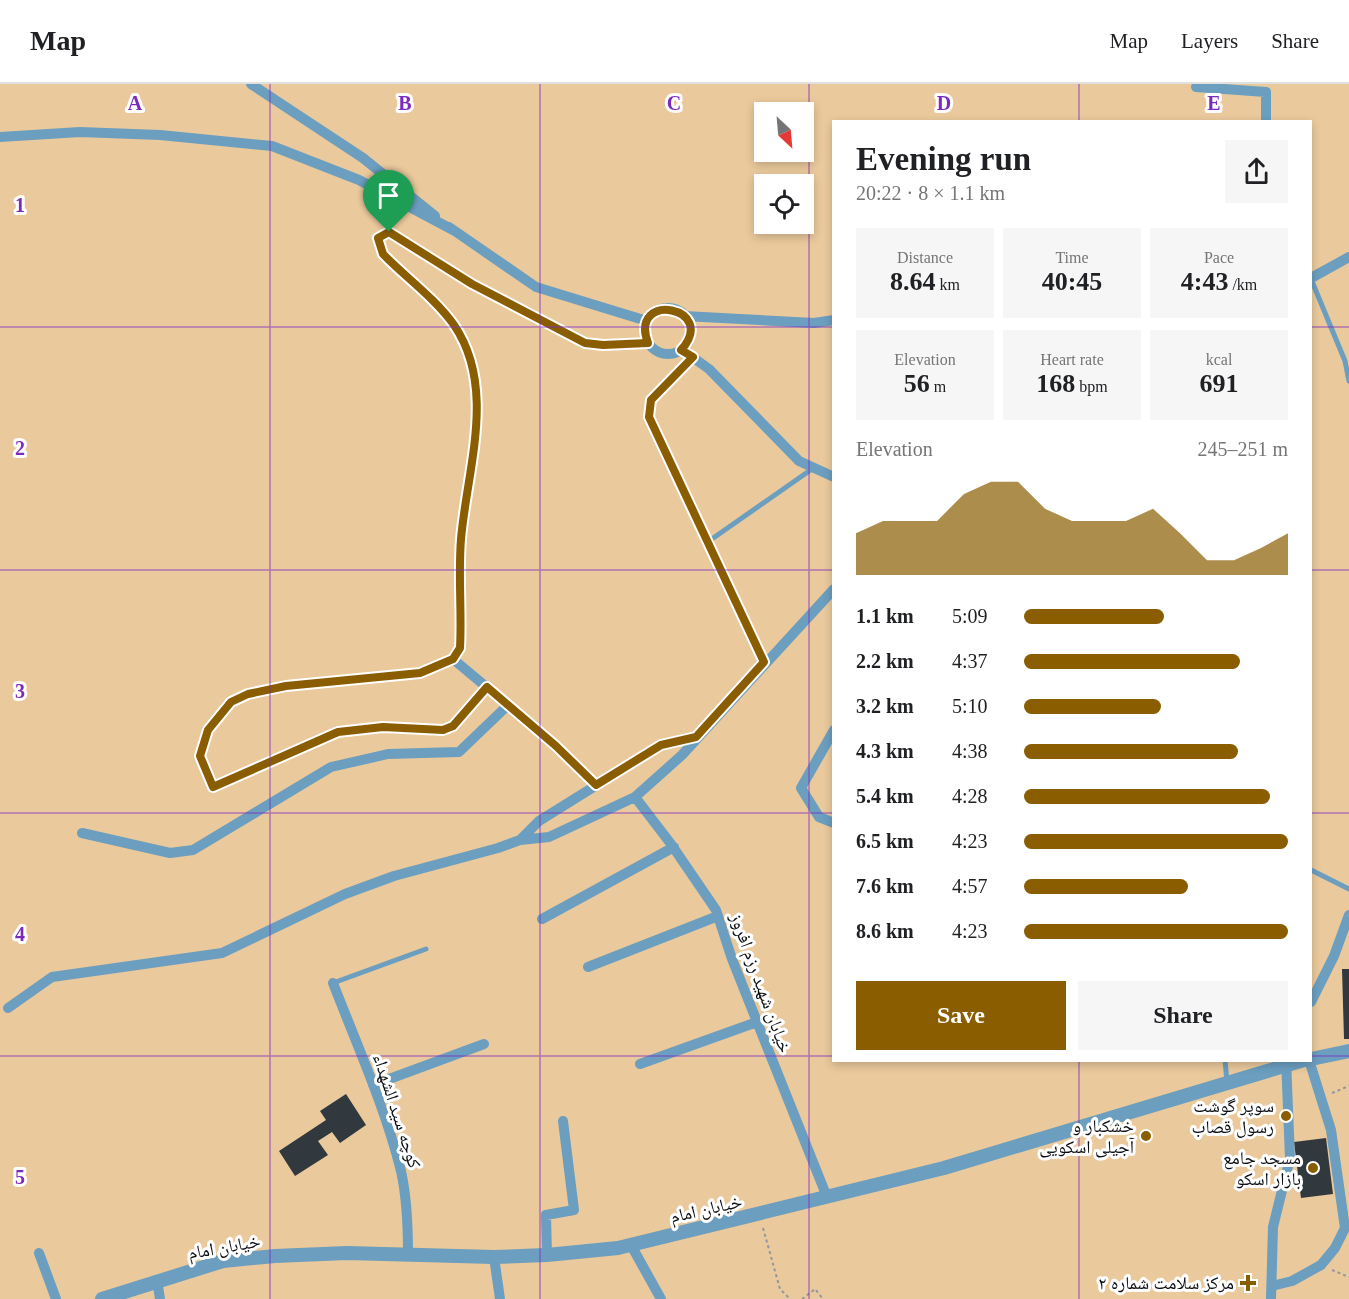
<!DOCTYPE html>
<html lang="en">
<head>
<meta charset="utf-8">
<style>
  body { margin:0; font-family:"Times New Roman","Noto Naskh Arabic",serif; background:#f6f6f6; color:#202124; height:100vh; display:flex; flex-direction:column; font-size:22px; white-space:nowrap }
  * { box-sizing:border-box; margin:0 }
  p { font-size:20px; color:#757577 }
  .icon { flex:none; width:33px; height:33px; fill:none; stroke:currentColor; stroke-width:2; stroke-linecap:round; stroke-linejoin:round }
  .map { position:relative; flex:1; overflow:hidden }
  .panel { position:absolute; left:832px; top:36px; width:480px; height:942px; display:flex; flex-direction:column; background:#fff; border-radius:0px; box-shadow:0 3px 9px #0003 }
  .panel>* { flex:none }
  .needle { width:39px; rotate:154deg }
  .fabs { position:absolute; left:754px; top:18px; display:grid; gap:12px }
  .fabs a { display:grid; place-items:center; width:60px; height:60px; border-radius:0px; background:#fff; box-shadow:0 3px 9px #0003; font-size:30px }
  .pin { position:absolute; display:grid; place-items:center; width:51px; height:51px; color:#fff; margin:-62px -26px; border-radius:50% 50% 50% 0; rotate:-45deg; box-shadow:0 0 6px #0007 }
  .pin .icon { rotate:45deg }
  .round { display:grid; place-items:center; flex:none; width:63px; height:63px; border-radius:0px; background:#f6f6f6 }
  .head { display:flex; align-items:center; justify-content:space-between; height:102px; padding:0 24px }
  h1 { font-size:33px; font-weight:700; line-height:45px }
  .figures { display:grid; grid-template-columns:repeat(3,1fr); gap:9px; height:102px; padding:6px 24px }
  .figures div { display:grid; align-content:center; border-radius:0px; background:#f6f6f6; text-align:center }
  .figures b { font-size:26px; font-weight:700 }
  .figures small { font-size:16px; font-weight:400 }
  .figures p { font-size:16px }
  .chart { height:168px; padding:12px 24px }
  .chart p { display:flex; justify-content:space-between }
  .chart svg { width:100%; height:108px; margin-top:6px; fill:#8a5d01; opacity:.7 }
  .cta { display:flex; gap:12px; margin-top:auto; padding:12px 24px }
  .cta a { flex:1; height:69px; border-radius:0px; background:#8a5d01; color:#fff; font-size:24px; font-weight:700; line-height:69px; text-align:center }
  .cta a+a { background:#f6f6f6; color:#202124 }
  ul { padding:0 24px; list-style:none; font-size:20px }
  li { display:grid; grid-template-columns:96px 72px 1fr; align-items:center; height:45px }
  li i { height:15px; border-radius:8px; background:#8a5d01 }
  header { display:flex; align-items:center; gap:36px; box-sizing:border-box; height:84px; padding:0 30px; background:#fff; border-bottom:2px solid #e0e0e0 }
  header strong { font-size:28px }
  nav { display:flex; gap:33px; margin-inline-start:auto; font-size:21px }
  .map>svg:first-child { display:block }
  .green { fill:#eac99c; fill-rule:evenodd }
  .building { fill:#31393e }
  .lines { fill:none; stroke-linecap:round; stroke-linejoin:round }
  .path { stroke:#91989e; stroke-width:2; stroke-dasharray:3 3; stroke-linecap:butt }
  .service { stroke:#6b9ebf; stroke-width:5 }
  .minor { stroke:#6b9ebf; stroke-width:10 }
  .tertiary { stroke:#6b9ebf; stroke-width:14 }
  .route-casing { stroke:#fff; stroke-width:12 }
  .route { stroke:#8a5d01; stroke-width:8 }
  .grid { fill:none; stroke:#7b2cbf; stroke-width:1.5; stroke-opacity:0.55 }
  .poi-dot { fill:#8a5d01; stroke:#fff; stroke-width:2 }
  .labels { text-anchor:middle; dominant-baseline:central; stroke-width:6; stroke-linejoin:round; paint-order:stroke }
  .street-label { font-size:18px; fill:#0b0e11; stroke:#fff }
  .poi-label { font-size:18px; fill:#0b0e11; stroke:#fff; text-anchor:end }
  .grid-label { font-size:20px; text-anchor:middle; font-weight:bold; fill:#7b2cbf; stroke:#fff; stroke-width:6; stroke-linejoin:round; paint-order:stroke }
</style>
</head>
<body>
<header>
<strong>Map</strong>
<nav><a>Map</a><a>Layers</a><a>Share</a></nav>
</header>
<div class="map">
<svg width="1349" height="1215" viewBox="0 0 1349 1215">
  <rect width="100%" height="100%" fill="#dbe4eb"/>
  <path class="green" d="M0,0H1349V1215H0ZM765,28H804V68H765ZM834,38H1311V976H834ZM765,100H804V140H765Z"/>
  <path class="building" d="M1342,885H1349V955H1344Z
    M346,1010L366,1041L340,1059L332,1048L318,1057L328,1071L295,1092L279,1067L326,1036L320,1027Z
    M1326,1054L1333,1110L1301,1114L1294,1058Z"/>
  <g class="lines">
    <path class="path" d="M1332,1009L1349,1002
      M763,1144L780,1205L790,1215
      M1332,1186L1349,1193
      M802,1215L815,1205L823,1215"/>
    <path class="service" d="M1311,195L1345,277L1349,297
      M709,457L812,385
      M1311,786L1349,805
      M333,899L426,865
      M1225,976L1227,998"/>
    <path class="minor" d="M251,0L363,74L435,132
      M1196,3L1266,8V38
      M0,53L80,48L160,51L272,62L359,96L453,146
      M449,143L536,203L647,237
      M1311,194L1349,173
      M645 247a23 23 0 1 1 46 0a23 23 0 1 1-46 0Z
      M684,232L814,239L834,236
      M681,265L709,285L799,377L834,393
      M693,273L651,316L649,333L764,578
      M453,575L557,662L596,701
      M487,603L453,642L443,646L383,643L338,648L213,703L200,672L208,646L231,618L248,610L286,602L420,589L453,575L460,564C462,528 458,491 461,455C467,385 497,304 454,241C435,214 405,193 383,170L378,154L389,148L472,200L585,259L603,261L648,259
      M834,646L801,704L819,733L834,739
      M635,713L671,760L716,826L732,875L827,1113
      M82,749L170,769L193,766L331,683L388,670L459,668L508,621
      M520,756L539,737L661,661L696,653
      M542,835L674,763
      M588,883L718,832
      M333,899C357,961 385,1023 401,1087C407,1114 408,1143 408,1170
      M1311,918L1334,872L1349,831
      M8,924L52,893L222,869L345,810L394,792L498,764L520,756L549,753L635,713L682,671L834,505
      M640,980L757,938
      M373,1001L484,960
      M631,1161L661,1215
      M39,1169L56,1215
      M547,1171L546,1131L574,1126L563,1037
      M494,1173L500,1215
      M157,1196L160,1215
      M1272,1202L1292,1197L1321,1181L1335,1164L1345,1144L1331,1046L1309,976
      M1271,1215L1273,1143L1290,1074L1286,976"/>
    <path class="tertiary" d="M1311,975L1349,967
      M102,1215L223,1177L275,1172L347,1169L494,1173L547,1171L618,1164L944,1084L1304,976"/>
  </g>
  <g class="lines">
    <defs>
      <path id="route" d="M389,148L472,200L585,259L603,261L648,259C628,206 720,223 681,266L693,273L651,316L649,333L764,578L696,653L661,661L596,701L556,662L487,603L453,642L443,646L383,643L338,648L213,703L200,672L208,646L231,618L248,610L286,602L420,589L453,575L460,564C462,528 458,492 461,455C467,385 497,304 454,241C435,214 405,193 383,170L378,154Z"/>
    </defs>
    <use href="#route" class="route-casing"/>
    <use href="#route" class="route"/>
  </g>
  <path class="grid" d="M270,0V1215M540,0V1215M809,0V1215M1079,0V38M0,243H834M1311,243H1349M0,486H834M1311,486H1349M0,729H834M1311,729H1349M0,972H834M1311,972H1349M1079,976V1215"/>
  <g class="poi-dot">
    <circle cx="1286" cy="1032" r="6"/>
    <circle cx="1146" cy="1052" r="6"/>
    <circle cx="1313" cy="1084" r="6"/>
    <path d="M1245 1190h6v6h6v6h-6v6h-6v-6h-6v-6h6z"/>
  </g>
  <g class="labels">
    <g class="street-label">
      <text transform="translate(761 899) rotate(70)">خیابان شهید رزم افروز</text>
      <text transform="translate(397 1027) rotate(72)">کوچه سید الشهداء</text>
      <text transform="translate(706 1125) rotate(-13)">خیابان امام</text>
      <text transform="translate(224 1163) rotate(-10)">خیابان امام</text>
    </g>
    <g class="poi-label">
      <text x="1274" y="1022">سوپر گوشت<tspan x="1274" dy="21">رسول قصاب</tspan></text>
      <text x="1134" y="1042">خشکبار و<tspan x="1134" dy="21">آجیلی اسکویی</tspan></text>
      <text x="1301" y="1074">مسجد جامع<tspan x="1301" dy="21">بازار اسکو</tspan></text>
      <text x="1234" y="1199">مرکز سلامت شماره ۲</text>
    </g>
  </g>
  <g class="grid-label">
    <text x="135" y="26">A</text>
    <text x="405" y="26">B</text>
    <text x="674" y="26">C</text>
    <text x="944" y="26">D</text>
    <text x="1214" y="26">E</text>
    <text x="20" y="128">1</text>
    <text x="20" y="371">2</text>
    <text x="20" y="614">3</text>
    <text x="20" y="857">4</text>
    <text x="20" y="1100">5</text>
  </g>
</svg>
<div class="fabs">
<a><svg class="needle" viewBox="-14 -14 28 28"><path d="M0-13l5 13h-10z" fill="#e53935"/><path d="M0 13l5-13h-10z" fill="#757577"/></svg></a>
<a><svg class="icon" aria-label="locate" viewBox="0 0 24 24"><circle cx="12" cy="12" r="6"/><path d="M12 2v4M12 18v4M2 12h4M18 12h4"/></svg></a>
</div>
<div class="pin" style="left:389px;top:148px;background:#1e9e55"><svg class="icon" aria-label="arrive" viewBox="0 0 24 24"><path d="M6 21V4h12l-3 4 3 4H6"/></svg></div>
<section class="panel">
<div class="head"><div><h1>Evening run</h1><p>20:22 · 8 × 1.1 km</p></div><a class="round"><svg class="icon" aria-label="share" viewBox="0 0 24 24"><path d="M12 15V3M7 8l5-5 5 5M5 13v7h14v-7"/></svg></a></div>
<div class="figures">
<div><p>Distance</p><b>8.64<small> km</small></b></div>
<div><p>Time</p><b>40:45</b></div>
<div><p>Pace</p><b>4:43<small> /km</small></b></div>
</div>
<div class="figures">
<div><p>Elevation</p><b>56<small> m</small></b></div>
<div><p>Heart rate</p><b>168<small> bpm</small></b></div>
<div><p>kcal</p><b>691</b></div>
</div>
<div class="chart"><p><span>Elevation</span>245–251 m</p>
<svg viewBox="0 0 160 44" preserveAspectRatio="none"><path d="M0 44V27L10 22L20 22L30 22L40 11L50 6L60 6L70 17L80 22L90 22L100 22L110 17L120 27L130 38L140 38L150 33L160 27V44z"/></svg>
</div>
<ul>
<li><b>1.1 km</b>5:09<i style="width:53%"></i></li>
<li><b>2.2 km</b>4:37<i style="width:82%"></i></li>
<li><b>3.2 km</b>5:10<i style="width:52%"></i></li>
<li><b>4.3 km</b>4:38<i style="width:81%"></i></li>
<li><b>5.4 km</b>4:28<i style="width:93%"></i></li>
<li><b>6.5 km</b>4:23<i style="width:100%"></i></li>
<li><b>7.6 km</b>4:57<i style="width:62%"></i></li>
<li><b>8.6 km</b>4:23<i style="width:100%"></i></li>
</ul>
<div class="cta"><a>Save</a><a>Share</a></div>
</section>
</div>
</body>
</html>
